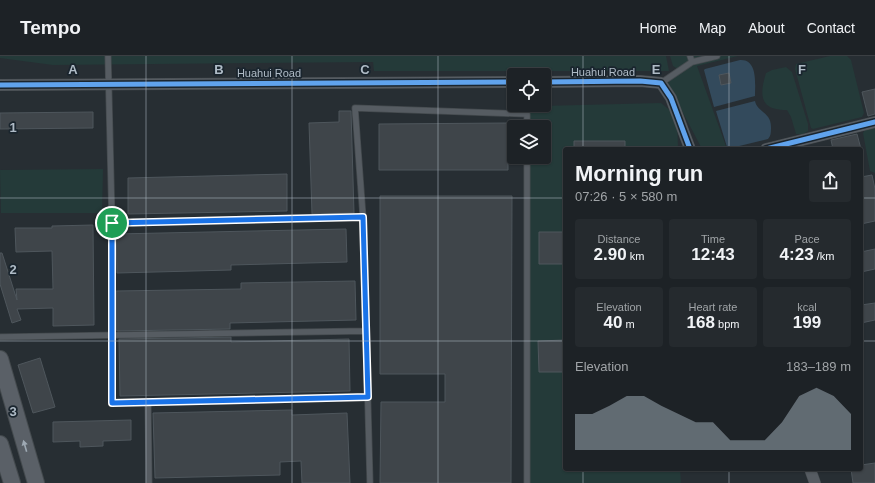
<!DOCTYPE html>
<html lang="en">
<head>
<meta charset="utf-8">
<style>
  body { margin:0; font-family:Helvetica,sans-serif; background:#252a2e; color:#f1f3f6; height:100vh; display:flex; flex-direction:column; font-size:15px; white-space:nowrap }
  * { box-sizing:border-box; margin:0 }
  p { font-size:13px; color:#a0a4a7 }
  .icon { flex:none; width:22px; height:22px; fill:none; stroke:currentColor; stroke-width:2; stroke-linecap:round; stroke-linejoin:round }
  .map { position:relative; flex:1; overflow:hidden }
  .drawer { position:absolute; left:563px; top:91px; width:300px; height:324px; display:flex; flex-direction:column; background:#1d2226; border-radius:4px; box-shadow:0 1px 3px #0004,0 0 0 1px #3b3f43 }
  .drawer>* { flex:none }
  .fabs { position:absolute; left:507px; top:12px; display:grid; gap:8px }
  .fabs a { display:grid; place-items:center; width:44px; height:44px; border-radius:4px; background:#1d2226; box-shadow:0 1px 3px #0004,0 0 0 1px #3b3f43; font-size:20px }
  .pin { position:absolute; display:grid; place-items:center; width:34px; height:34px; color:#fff; margin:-17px; border:2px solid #fff; border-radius:50%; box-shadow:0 1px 4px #0007 }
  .round { display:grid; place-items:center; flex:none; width:42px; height:42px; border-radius:4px; background:#252a2e }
  .overview { display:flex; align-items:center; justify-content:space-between; height:68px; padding:0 12px }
  h1 { font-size:22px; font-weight:700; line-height:30px }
  .figures { display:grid; grid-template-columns:repeat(3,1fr); gap:6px; height:68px; padding:4px 12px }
  .figures div { display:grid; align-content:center; border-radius:4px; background:#252a2e; text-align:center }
  .figures b { font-size:17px; font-weight:700 }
  .figures small { font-size:11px; font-weight:400 }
  .figures p { font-size:11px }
  .chart { height:112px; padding:8px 12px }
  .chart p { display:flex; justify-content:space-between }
  .chart svg { width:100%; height:72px; margin-top:4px; fill:#7f8a93; opacity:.7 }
  header { display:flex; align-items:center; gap:24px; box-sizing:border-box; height:56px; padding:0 20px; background:#1d2226; border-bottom:1px solid #3b3f43 }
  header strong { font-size:19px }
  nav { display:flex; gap:22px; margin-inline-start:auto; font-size:14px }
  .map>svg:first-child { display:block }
  .green { fill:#243a39 }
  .water { fill:#334a5c }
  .building { fill:#3f454a; stroke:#4e565c }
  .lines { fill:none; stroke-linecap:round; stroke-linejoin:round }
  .service-casing { stroke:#444a4e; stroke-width:7 }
  .minor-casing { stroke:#444a4e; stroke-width:12 }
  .secondary-casing { stroke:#444a4e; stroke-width:18 }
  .service { stroke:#565c62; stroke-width:5.5 }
  .minor { stroke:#565c62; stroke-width:11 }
  .secondary { stroke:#5a6067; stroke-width:16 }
  .cycleway-casing { stroke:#1a252e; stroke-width:8 }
  .cycleway { stroke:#60a3ed; stroke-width:5 }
  .oneway { fill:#9ea9b3 }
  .route-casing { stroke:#fff; stroke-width:8 }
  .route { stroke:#1a73e8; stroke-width:5 }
  .grid { fill:none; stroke:#afbbc6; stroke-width:1; stroke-opacity:0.55 }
  .labels { text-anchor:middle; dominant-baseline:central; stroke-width:3.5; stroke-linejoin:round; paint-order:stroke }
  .street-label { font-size:11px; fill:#afbbc6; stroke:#1a252e }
  .grid-label { font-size:13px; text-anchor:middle; font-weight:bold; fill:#afbbc6; stroke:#1a252e; stroke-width:3.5; stroke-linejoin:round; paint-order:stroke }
</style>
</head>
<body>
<header>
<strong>Tempo</strong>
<nav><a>Home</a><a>Map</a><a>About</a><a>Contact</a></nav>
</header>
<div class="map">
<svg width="875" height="427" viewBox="0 0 875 427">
  <rect width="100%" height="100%" fill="#272e33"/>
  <path class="green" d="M0,0H666L669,15H374L373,6L53,9L0,2Z
    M670,0H738L697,10L727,93H702L668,28L669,21L679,14L673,10Z
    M830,0H847L851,4L864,57L862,61L813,73L811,72L795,13L796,8Z
    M786,11L792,16L808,68V75L803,78H796L791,61L787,54C760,54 759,40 766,17L772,14Z
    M661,47L677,60L678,93H565V413H680L681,427H527V101H544V71H527V58L541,50Z
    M875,70V117L870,115L863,77L866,72Z
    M103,113L102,157H1L0,114Z"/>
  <path class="water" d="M740,4C758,3 755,28 755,40L714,51L704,14L705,13Z
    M755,45C757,56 771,56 771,71C771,76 771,80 768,83L731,92L727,91L716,55Z"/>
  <path class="building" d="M729,17L731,27L721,29L719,19Z
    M875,33V58L868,60L862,36Z
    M339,55H351L354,157L312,158L309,67L339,66Z
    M93,56V72L0,73V57Z
    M508,67V114H379V68Z
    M857,78L861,93H833L831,84Z
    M574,85H625V93H574Z
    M287,118V155L128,158V122Z
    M872,119L875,133V165L861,168V121Z
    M380,140H512L511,427H380L381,346H445V318H380Z
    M93,169L94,269L53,270V252L17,253L21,264L12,267L0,228V197H2L17,244L16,233H53L52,195L16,196L15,172H52V170Z
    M346,173L347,206L231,209V214L117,217L116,178Z
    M539,176H565V208H539Z
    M875,193V213L861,216V196Z
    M355,225L356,264L230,267V273L118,275L116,274V235L241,233V227Z
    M875,247V264L861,267V249Z
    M231,281V286L349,283L350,335L120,340L119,283Z
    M565,284V316H539L538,285Z
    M40,302L55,351L33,357L18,309Z
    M292,354V359L347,357L350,427H302L301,405L280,406V419L155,422L153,357Z
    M131,364V384L103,385V390L80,391V385L53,386V366Z
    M875,407V427H853L851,413H861V409Z"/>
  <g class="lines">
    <defs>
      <path id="service" d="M108,0L112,167
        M692,6L717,0
        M661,27L692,6L690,0
        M363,161L355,52L527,58V71
        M0,281L366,275
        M368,341L112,347V167L363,161C365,250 368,338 370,427
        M148,347L149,427
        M527,427V101"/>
      <path id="minor" d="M544,26L640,25L661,27L671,42L690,93
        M0,29L514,26
        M766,93L875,66
        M810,413L815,427"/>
      <path id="secondary" d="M0,303L36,427
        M0,388L12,427"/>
    </defs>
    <use href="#service" class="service-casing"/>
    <use href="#minor" class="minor-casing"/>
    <use href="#secondary" class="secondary-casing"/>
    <use href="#service" class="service"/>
    <use href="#minor" class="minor"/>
    <use href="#secondary" class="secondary"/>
    <defs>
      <path id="cycleway" d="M544,26L640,25L661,27L671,42L690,93
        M0,29L514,26
        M766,93L875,66"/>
    </defs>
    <use href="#cycleway" class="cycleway-casing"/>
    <use href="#cycleway" class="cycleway"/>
  </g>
  <defs><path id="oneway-solid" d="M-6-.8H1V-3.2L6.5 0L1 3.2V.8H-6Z"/></defs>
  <use class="oneway" href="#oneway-solid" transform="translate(25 390) rotate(-106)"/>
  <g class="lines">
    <defs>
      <path id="route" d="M363,161L368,341L112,347V167Z"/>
    </defs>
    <use href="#route" class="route-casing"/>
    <use href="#route" class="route"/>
  </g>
  <path class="grid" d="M146,0V427M292,0V427M438,0V427M583,0V93M729,0V93M0,142H565M861,142H875M0,285H565M861,285H875M583,413V427M729,413V427"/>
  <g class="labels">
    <g class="street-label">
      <text x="603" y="16">Huahui Road</text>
      <text x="269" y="17">Huahui Road</text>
    </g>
  </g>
  <g class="grid-label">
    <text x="73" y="18">A</text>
    <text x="219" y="18">B</text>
    <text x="365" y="18">C</text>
    <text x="656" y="18">E</text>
    <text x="802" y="18">F</text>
    <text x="13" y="76">1</text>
    <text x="13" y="218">2</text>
    <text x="13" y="360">3</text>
  </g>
</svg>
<div class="fabs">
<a><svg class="icon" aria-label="locate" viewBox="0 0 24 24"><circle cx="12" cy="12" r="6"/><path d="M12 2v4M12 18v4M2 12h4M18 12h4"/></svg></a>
<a><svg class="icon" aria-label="layers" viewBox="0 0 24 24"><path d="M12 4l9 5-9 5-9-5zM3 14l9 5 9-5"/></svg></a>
</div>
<div class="pin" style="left:112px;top:167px;background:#1e9e55"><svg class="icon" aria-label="arrive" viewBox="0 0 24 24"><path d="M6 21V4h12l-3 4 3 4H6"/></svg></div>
<section class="drawer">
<div class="overview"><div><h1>Morning run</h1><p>07:26 · 5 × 580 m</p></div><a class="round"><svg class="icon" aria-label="share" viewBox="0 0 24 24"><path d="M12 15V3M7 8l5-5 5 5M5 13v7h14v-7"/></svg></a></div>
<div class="figures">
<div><p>Distance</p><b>2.90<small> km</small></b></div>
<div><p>Time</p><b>12:43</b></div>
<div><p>Pace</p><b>4:23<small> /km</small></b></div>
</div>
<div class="figures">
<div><p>Elevation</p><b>40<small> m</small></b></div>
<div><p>Heart rate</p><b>168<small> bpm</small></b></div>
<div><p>kcal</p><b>199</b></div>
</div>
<div class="chart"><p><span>Elevation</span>183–189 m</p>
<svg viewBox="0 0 160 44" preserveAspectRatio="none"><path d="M0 44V22L10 22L20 17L30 11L40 11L50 17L60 22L70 27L80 27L90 38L100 38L110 38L120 27L130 11L140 6L150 11L160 22V44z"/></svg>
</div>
</section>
</div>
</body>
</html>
